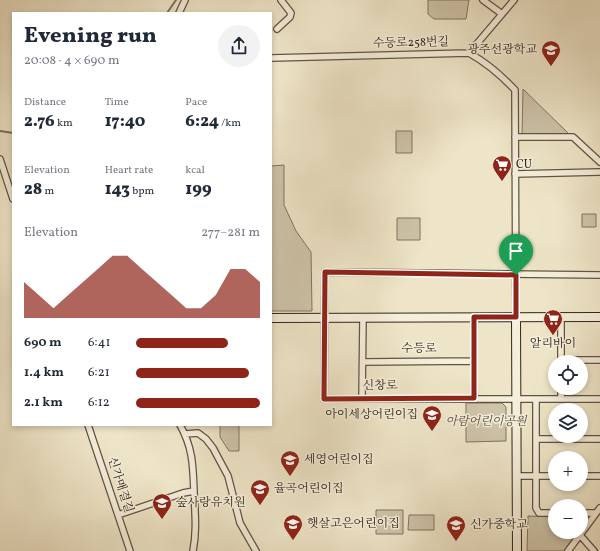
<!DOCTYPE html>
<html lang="en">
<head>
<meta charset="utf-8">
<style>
  body { margin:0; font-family:Vollkorn,"Noto Serif KR",serif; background:#f2f2f3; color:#1f2937; height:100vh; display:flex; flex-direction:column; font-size:15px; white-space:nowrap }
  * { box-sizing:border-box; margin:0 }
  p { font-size:13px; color:#747a83 }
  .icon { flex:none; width:22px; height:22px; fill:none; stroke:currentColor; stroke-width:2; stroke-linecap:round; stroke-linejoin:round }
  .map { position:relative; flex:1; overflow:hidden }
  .details { position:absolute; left:12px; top:12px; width:260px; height:414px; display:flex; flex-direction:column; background:#fff; border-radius:0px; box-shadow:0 2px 6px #0003 }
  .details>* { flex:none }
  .fabs { position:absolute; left:548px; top:355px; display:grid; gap:8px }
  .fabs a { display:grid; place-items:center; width:40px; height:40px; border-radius:50%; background:#fff; box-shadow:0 2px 6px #0003; font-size:20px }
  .pin { position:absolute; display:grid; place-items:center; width:34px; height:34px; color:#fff; margin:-41px -17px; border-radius:50% 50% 50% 0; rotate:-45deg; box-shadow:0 0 4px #0007 }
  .pin .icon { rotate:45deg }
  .round { display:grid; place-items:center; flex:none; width:42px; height:42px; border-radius:21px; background:#f2f2f3 }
  .headline { display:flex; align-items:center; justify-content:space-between; height:68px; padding:0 12px }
  h1 { font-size:22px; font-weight:800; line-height:30px }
  .figures { display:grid; grid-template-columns:repeat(3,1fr); gap:6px; height:68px; padding:4px 12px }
  .figures div { display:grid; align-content:center }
  .figures b { font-size:17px; font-weight:800 }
  .figures small { font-size:11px; font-weight:400 }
  .figures p { font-size:11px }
  .chart { height:112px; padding:8px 12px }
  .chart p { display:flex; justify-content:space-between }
  .chart svg { width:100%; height:72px; margin-top:4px; fill:#8f2418; opacity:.7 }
  ul { padding:0 12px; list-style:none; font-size:13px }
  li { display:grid; grid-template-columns:64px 48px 1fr; align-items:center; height:30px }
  li i { height:10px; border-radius:5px; background:#8f2418 }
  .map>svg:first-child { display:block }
  .green { fill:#cec4aa; stroke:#807460 }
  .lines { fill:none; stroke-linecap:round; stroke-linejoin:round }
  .stream { stroke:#7d705d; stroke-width:2 }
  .street-casing { stroke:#625443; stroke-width:8 }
  .secondary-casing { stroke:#332417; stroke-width:10 }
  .street { stroke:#f4eedb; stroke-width:5.5 }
  .secondary { stroke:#f4eedb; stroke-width:8 }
  .route-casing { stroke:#fff; stroke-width:8 }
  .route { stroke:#8f2418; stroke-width:5 }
  .labels { text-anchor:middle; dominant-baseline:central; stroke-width:3; stroke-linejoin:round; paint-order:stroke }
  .street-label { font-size:12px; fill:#332417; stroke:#f4eedb }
  .poi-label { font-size:12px; fill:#332417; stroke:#f4eedb; text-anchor:start }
  .park-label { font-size:12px; font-style:italic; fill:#5a4c3c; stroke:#f4eedb }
</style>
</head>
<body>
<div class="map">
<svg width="600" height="551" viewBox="0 0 600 551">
  <rect width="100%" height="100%" fill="#eee5c8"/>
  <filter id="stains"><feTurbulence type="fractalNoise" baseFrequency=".005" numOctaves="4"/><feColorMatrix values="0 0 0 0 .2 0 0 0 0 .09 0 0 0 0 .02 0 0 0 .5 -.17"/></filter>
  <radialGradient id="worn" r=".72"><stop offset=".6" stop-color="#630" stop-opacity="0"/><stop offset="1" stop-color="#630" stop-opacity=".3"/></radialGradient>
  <path class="green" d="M428,0H469L466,19H434L428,14Z
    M523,89L569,134H522Z
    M396,131H412V153H396Z
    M284,165V205L296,231L311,252L312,311H271V166Z
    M582,214H596V227H582Z
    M397,218H420V240H397Z
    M466,403H502L506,407V441L466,442Z
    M220,425H239V451H229L220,437Z
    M376,510H403V534H376Z
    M409,515H434V530H408Z
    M528,516L555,517V532H578L566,551H527Z"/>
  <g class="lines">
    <path class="stream" d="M167,13L176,0
      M0,131L13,133"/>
    <defs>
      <path id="street" d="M483,0L502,14
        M179,13L185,0
        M277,29L290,17L291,13L281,0
        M469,53L514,0
        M271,58L469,53C487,63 501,75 515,90L516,317
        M515,137H573L600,162
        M0,159L13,199
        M515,174L600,172
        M600,275L325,272L324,399H600
        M474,317V398
        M561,317V362
        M561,360H600
        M364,362L473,361
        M561,388V399
        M362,398L363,318
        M536,399V508L539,513H555
        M88,425L130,551
        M180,425C193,448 193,466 194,492C195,513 197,530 193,551
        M185,434L198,433L206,439L213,448L228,476L240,523L256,551
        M536,439H600
        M517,476H555
        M581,476H600
        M581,513H595
        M118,515L183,493L194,491
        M579,534L594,551
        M568,551L600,508"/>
      <path id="secondary" d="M516,317L517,551
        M271,318L600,317"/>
    </defs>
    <use href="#street" class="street-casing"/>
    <use href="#secondary" class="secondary-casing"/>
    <use href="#street" class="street"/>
    <use href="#secondary" class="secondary"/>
  </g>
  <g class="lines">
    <defs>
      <path id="route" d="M325,272L516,275V317H474V398L324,399Z"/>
    </defs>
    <use href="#route" class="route-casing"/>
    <use href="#route" class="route"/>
  </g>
  <defs>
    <symbol id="school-pin" viewBox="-11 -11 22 30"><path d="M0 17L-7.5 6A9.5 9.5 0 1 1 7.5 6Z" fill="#8f2418" stroke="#f4eedb"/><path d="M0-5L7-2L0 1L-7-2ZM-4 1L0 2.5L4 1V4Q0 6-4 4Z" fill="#fff"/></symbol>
    <symbol id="supermarket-pin" viewBox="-11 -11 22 30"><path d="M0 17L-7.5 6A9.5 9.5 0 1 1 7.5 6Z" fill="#8f2418" stroke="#f4eedb"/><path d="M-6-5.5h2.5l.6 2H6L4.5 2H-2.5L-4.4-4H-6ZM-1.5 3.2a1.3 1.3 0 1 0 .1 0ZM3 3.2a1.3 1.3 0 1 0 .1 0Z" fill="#fff"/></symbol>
  </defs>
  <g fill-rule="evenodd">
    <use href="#school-pin" x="540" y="39" width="22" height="30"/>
    <use href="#supermarket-pin" x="491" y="154" width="22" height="30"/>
    <use href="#supermarket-pin" x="542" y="308" width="22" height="30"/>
    <use href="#school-pin" x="421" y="404" width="22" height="30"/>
    <use href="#school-pin" x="279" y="449" width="22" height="30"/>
    <use href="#school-pin" x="249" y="478" width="22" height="30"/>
    <use href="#school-pin" x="151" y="492" width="22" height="30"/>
    <use href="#school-pin" x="282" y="513" width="22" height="30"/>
    <use href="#school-pin" x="445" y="514" width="22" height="30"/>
  </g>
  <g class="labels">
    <g class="street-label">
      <text transform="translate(411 43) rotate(-1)">수등로258번길</text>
      <text x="419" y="349">수등로</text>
      <text x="380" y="386">신창로</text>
      <text transform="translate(120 485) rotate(72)">신가매결길</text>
    </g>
    <g class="poi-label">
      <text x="537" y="50" text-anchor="end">광주선광학교</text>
      <text x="516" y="165">CU</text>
      <text x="553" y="344" text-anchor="middle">알리바이</text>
      <text x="418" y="415" text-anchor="end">아이세상어린이집</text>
      <text x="304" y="460">세영어린이집</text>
      <text x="274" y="489">율곡어린이집</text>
      <text x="176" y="503">숲사랑유치원</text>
      <text x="307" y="524">햇살고은어린이집</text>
      <text x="470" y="525">신가중학교</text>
    </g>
    <g class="park-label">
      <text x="486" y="422">아람어린이공원</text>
    </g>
  </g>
  <rect width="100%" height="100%" filter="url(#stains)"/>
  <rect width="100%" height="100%" fill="url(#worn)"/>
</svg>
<div class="fabs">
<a><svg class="icon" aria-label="locate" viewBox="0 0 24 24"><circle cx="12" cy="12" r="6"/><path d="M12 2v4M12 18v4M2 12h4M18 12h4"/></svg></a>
<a><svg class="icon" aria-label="layers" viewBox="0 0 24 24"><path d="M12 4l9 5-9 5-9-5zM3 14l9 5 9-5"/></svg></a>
<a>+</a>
<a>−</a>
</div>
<div class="pin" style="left:516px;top:275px;background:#1e9e55"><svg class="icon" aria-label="arrive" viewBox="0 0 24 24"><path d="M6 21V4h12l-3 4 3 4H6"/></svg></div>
<section class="details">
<div class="headline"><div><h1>Evening run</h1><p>20:08 · 4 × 690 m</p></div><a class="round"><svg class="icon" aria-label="share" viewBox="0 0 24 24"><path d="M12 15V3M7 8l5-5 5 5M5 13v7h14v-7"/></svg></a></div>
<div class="figures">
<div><p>Distance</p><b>2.76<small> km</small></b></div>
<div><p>Time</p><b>17:40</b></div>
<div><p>Pace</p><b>6:24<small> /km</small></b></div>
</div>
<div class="figures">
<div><p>Elevation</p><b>28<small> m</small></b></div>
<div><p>Heart rate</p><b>143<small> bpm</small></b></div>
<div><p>kcal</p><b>199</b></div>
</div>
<div class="chart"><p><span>Elevation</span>277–281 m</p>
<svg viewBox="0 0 160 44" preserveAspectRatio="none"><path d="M0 44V22L10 30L20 38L30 30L40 22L50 14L60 6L70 6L80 14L90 22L100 30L110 38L120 38L130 30L140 14L150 14L160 22V44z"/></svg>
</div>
<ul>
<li><b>690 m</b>6:41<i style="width:74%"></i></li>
<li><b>1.4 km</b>6:21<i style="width:91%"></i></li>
<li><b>2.1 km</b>6:12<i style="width:100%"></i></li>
</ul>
</section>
</div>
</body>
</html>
